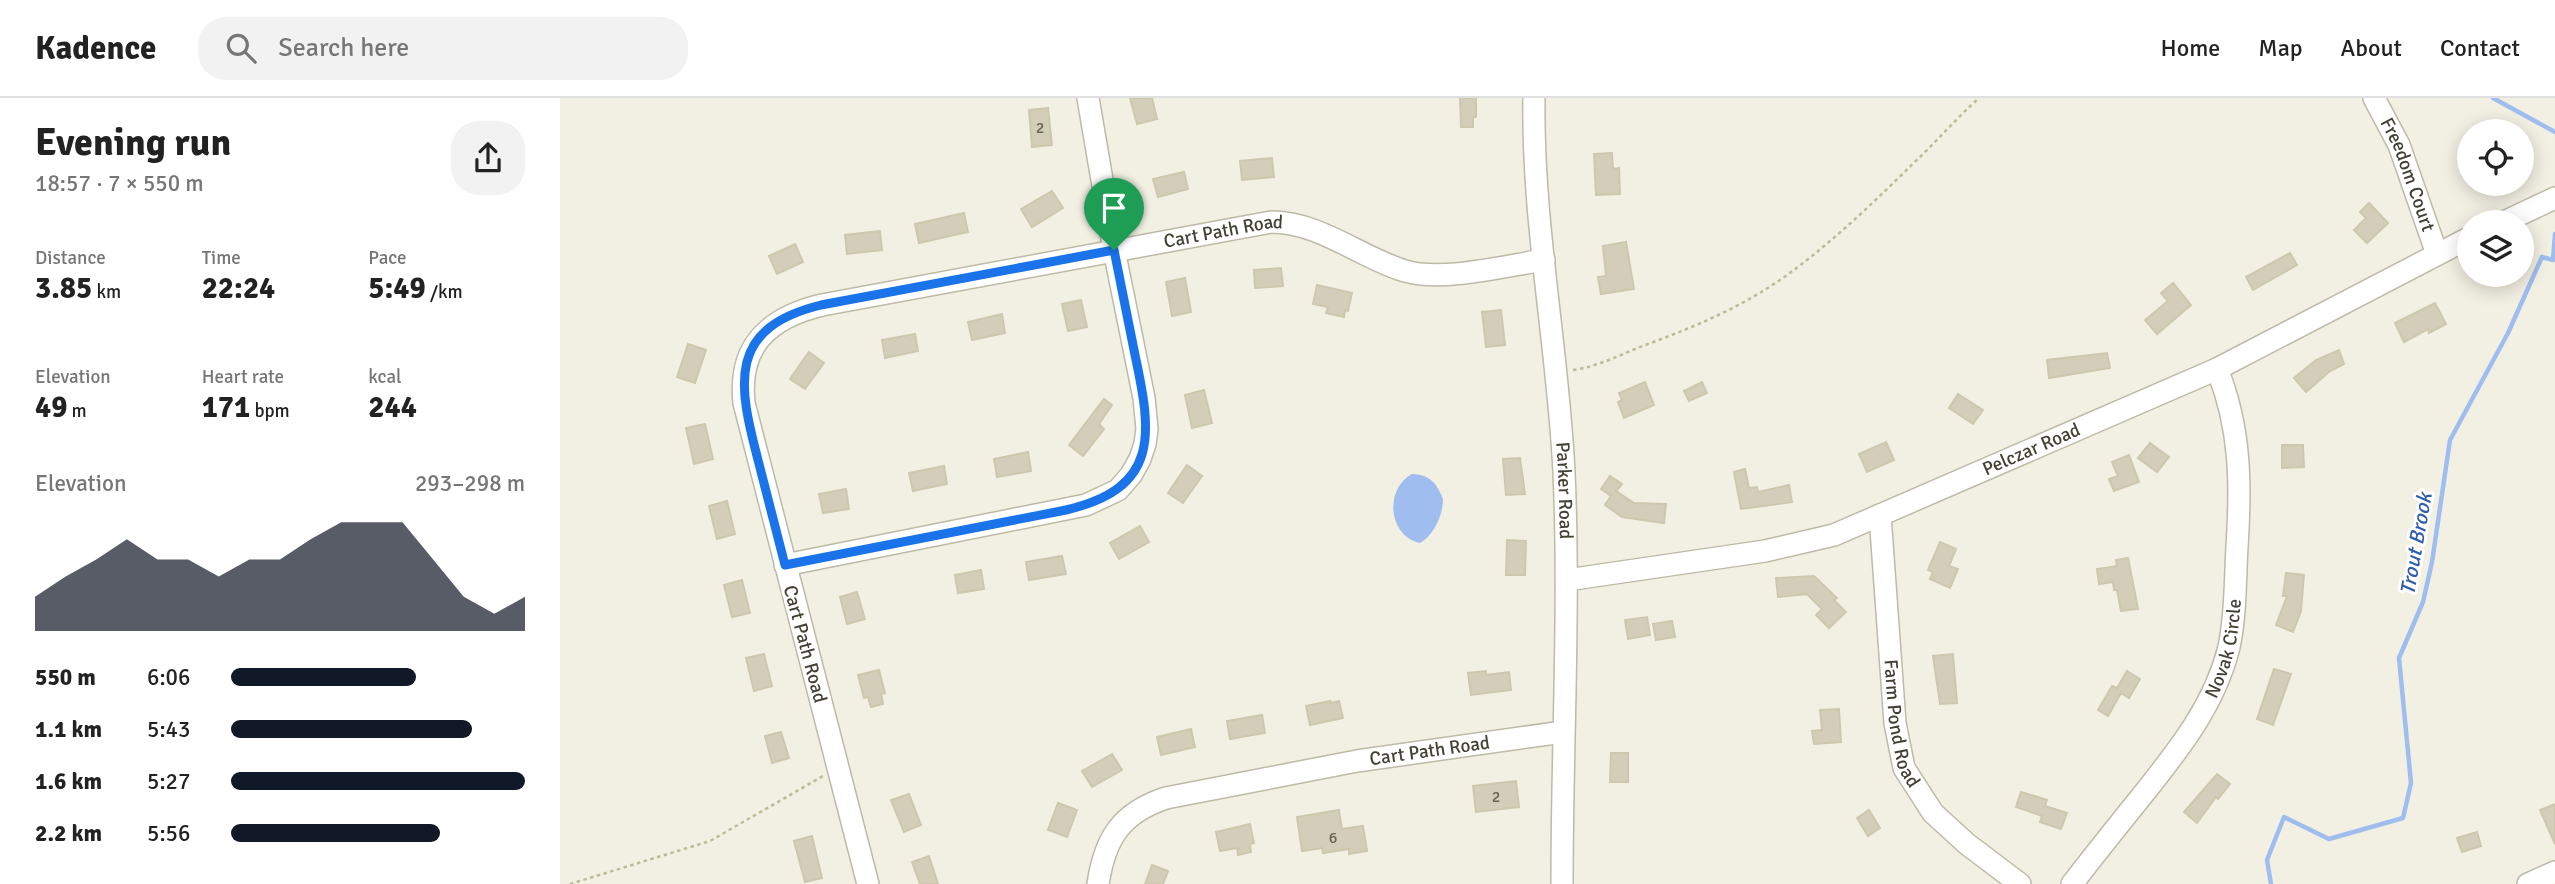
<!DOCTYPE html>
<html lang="en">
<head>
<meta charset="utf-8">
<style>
  body { margin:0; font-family:Signika,sans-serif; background:#f2f2f2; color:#222; height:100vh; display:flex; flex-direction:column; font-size:26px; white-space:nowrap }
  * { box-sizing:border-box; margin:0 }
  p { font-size:23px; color:#767676 }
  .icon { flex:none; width:38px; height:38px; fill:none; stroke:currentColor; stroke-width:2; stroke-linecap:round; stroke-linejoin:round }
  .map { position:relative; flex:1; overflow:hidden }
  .panel { display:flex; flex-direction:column; background:#fff; width:560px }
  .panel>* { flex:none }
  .fabs { position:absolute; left:1897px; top:21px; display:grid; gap:14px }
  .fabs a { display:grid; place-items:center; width:77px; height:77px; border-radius:50%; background:#fff; box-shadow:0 4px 18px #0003; font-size:35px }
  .pin { position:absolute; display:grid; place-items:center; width:60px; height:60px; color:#fff; margin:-72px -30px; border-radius:50% 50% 50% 0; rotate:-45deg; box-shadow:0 0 7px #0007 }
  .pin .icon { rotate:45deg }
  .round { display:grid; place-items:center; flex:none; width:74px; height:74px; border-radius:28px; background:#f2f2f2 }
  .summary { display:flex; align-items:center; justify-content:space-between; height:119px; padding:0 35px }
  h1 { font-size:38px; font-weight:700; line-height:52px }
  .metrics { display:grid; grid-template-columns:repeat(3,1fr); gap:10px; height:119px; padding:7px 35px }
  .metrics div { display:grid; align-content:center }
  .metrics b { font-size:30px; font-weight:700 }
  .metrics small { font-size:19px; font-weight:400 }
  .metrics p { font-size:19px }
  .chart { height:196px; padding:14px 35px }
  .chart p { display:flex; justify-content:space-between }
  .chart svg { width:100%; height:126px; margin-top:7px; fill:#111827; opacity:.7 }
  ul { padding:0 35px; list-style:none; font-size:23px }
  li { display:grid; grid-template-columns:112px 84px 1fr; align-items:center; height:52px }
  li i { height:18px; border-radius:9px; background:#111827 }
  header { display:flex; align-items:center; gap:42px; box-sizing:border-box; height:98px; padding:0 35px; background:#fff; border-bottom:2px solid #e0e0e0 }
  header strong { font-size:33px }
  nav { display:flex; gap:38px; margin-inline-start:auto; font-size:24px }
  .search { width:490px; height:63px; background:#f2f2f2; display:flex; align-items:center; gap:18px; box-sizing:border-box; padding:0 24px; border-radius:28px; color:#767676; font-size:26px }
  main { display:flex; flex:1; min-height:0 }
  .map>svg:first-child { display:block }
  .water { fill:#9fbdef }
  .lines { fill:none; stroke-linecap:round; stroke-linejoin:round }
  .stream { stroke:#9fbdef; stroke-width:4.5 }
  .building { fill:#d3ceb9; stroke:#cdc8ad; stroke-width:2 }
  .minor-casing { stroke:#bdbaa6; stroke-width:24 }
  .path { stroke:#beb998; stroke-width:2.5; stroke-dasharray:3.5 3.5; stroke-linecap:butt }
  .minor { stroke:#fff; stroke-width:21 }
  .route-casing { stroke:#fff; stroke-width:14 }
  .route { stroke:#1a73e8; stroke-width:9 }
  .labels { text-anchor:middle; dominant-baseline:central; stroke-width:6; stroke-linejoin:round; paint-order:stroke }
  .number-label { font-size:16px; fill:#676455 }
  .street-label { font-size:19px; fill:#434134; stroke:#fff }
  .water-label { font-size:21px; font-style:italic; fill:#2f5cad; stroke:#fff }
</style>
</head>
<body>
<header>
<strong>Kadence</strong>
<div class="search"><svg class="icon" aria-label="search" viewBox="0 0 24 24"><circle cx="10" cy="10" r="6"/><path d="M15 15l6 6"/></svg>Search here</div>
<nav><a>Home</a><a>Map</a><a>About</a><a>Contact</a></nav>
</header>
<main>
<section class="panel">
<div class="summary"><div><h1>Evening run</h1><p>18:57 · 7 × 550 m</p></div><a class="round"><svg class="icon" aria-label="share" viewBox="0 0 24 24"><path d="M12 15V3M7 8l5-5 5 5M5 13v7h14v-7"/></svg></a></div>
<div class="metrics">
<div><p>Distance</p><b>3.85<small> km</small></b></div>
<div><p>Time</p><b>22:24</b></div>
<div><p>Pace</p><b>5:49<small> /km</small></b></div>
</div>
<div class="metrics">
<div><p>Elevation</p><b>49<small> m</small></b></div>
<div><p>Heart rate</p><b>171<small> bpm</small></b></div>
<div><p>kcal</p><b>244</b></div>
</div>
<div class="chart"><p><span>Elevation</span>293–298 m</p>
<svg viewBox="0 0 160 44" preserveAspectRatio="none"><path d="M0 44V32L10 25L20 19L30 12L40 19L50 19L60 25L70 19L80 19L90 12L100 6L110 6L120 6L130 19L140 32L150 38L160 32V44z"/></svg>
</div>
<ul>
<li><b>550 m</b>6:06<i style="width:63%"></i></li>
<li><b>1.1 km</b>5:43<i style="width:82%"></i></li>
<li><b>1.6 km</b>5:27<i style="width:100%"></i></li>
<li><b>2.2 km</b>5:56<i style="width:71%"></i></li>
</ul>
</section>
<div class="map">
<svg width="1995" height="786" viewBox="0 0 1995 786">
  <rect width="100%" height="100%" fill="#f2f0e3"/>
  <path class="water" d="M852,376C871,377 876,385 883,401C883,417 874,437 860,445C828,438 824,391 852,376Z"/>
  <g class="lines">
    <path class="stream" d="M1933,0L1995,34
      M1711,786L1707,762L1724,719L1769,741L1843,720L1851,685L1839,560L1863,504L1872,464L1890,342L1948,235L1982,159L1993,162L1995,136"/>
  </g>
  <path class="building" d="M570,0H592L597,21L577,26Z
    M900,0H916V19H913V29H901Z
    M488,10L492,47L472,49L469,12Z
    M1052,55L1053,71L1059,70L1060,96L1036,97L1034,56Z
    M712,60L714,79L682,82L680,63Z
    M624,74L628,91L598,99L593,81Z
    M492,93L503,110L472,129L461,111Z
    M1809,105L1828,125L1807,145L1794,132L1806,120L1800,114Z
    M404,115L408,134L359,145L355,126Z
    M320,133L322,152L287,156L285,137Z
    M1066,144L1074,191L1041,196L1038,179L1046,178L1043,148Z
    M235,146L243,164L217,176L209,158Z
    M1730,155L1737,167L1693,192L1686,179Z
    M721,170L723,188L695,190L694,172Z
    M625,180L631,214L612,218L606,184Z
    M1613,185L1631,207L1597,236L1585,222L1608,203L1601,195Z
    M757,187L792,195L788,213L785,212L784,219L766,215L768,209L753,206Z
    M521,202L527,229L508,233L502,206Z
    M1875,205L1886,226L1869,235L1868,231L1844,244L1835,225Z
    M941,212L945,247L926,249L922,214Z
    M442,216L445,235L412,242L408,224Z
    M355,236L358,253L325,260L322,242Z
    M128,246L146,252L135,285L117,279Z
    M1779,252L1784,266L1770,273L1746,294L1734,280L1756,262Z
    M249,254L264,265L245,291L230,281Z
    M1547,255L1550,270L1489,280L1487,262Z
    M1085,284L1094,307L1064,320L1058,304L1062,302L1059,295Z
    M1142,284L1147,295L1129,303L1124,293Z
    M644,292L652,325L632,330L625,297Z
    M1398,296L1423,312L1413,326L1389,310Z
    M544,301L552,307L539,326L544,331L523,358L509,347Z
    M145,326L153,361L134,366L126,330Z
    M1326,344L1334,362L1307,374L1299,356Z
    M1590,345L1609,359L1597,374L1578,360Z
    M1722,347H1743L1744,369L1722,370Z
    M468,354L471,373L437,379L434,361Z
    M1569,357L1579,384L1554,393L1549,381L1558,378L1552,364Z
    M960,360L965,396L946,397L943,361Z
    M627,367L642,378L623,405L608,395Z
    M384,368L387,386L353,393L349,375Z
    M1185,371L1189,390L1197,389L1198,394L1229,387L1232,404L1181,411L1174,374Z
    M1050,378L1062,386L1056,393L1074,405L1106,406L1104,425L1062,419L1045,407L1051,398L1041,391Z
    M286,391L289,411L263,415L259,396Z
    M167,403L175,436L157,441L149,408Z
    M580,428L589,444L559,461L550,445Z
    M947,442L966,443L965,477H946Z
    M1380,444L1396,451L1389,468L1398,471L1390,490L1370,481L1373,474L1368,472Z
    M502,458L506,476L469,482L466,464Z
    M1568,460L1578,511L1561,513L1557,492H1554L1553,484L1539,486L1537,471L1557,468L1556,462Z
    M421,472L424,491L398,495L395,477Z
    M1726,475L1744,477L1741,513L1733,534L1716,527L1727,498H1723Z
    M1254,478L1277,500L1274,502L1286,514L1269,530L1256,517L1262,511L1247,496L1218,499L1216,480Z
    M182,482L190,515L172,519L164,487Z
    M297,494L305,521L287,526L280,499Z
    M1087,519L1090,537L1068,541L1065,522Z
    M1112,523L1115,539L1096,542L1093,526Z
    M204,556L212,588L194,593L186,560Z
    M1393,556L1397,605L1380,606L1373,558Z
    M1714,571L1731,576L1713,627L1697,621Z
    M319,572L325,595L321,596L323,606L311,609L308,599L304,600L298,577Z
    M926,573V577L949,574L951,592L911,597L908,575Z
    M1567,573L1580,581L1569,600L1561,595L1548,618L1538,612L1552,588L1557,590Z
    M770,603L771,605L779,603L783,620L750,627L746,608Z
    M1279,611L1281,644L1254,646L1252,633L1262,632L1260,612Z
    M702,617L705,635L670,641L667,623Z
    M631,631L635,649L601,657L597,639Z
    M221,634L229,660L212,665L205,638Z
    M1051,655H1068V684H1050Z
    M552,656L562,672L532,689L522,673Z
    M1657,676L1670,686L1658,701L1656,699L1637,725L1624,714Z
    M956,683L959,709L916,714L913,688Z
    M1461,694L1487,702L1485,708L1507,715L1501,731L1480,724L1482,718L1456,709Z
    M349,696L361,727L344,734L331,702Z
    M498,705L517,712L507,739L488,732Z
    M1995,706V746L1980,712Z
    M779,712L782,731L803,728L807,753L789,756V751L763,755L762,750L742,753L737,719Z
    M1309,712L1320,730L1308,738L1297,720Z
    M690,726L694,745L690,746L691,754L678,757L677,750L660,753L656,734Z
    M1917,734L1921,748L1902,754L1897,740Z
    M252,738L262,780L245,784L234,743Z
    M369,758L378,786H360L352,764Z
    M592,767L608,773L603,786H585Z"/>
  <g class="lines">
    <defs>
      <g id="minor">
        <path id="s1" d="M974,0C972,125 998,249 1004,374C1010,511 1002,649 1002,786"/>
        <path id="s2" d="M1814,0L1839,47L1877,156"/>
        <path d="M1944,124L1995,100"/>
        <path id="s3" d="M1320,417L1335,625L1344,670L1373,715L1407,746L1460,786"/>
        <path d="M225,467L526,407L558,392L571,377L580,361L585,346L587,331L584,300L554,152L528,0"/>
        <path id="s4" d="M1007,482L1205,453L1274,437L1657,271L1909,140"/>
        <path id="s5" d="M308,786L184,305C178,248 208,220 262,207L711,124C760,124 799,159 845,173C882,184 945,168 984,162"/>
        <path id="s6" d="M538,786C545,740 561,715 606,700L797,663L1003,634"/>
        <path id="s7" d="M1512,786C1536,755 1560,725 1585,694C1620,650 1655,606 1669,549C1676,516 1675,482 1677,449C1681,387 1681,330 1657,271"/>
        <path d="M1968,786L1995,774"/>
      </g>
    </defs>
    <use href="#minor" class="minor-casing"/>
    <path class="path" d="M1013,272C1041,268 1063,255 1088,246C1137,228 1184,208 1227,177C1277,141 1322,96 1366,53C1384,35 1400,17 1419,0
      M10,786L150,743L263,678"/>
    <use href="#minor" class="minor"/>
  </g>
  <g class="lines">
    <defs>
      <path id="route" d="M554,152C561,187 568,222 575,257C592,336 600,390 506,412L225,467C216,432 207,397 198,362C178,286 167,230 261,207Z"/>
    </defs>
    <use href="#route" class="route-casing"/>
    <use href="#route" class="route"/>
  </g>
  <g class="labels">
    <g class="number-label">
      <text x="480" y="30">2</text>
      <text x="936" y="699">2</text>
      <text x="773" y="740">6</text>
    </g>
    <g class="street-label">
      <text stroke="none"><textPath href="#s2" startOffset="84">Freedom Court</textPath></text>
      <text stroke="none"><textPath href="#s5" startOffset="1045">Cart Path Road</textPath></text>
      <text stroke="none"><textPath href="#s4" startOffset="486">Pelczar Road</textPath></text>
      <text stroke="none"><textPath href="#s1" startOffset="394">Parker Road</textPath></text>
      <text transform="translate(245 546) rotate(75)">Cart Path Road</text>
      <text stroke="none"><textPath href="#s7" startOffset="284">Novak Circle</textPath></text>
      <text stroke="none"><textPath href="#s3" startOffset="210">Farm Pond Road</textPath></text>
      <text stroke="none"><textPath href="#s6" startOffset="385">Cart Path Road</textPath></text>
    </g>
    <g class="water-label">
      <text transform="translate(1856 446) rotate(-80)">Trout Brook</text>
    </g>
  </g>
</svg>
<div class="fabs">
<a><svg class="icon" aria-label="locate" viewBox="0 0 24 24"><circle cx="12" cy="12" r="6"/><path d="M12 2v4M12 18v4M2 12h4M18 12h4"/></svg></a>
<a><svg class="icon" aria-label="layers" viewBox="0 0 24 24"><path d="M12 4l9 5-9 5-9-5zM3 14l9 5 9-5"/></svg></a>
</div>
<div class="pin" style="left:554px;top:152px;background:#1e9e55"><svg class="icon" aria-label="arrive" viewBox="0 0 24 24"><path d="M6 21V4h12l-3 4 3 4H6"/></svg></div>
</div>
</main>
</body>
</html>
